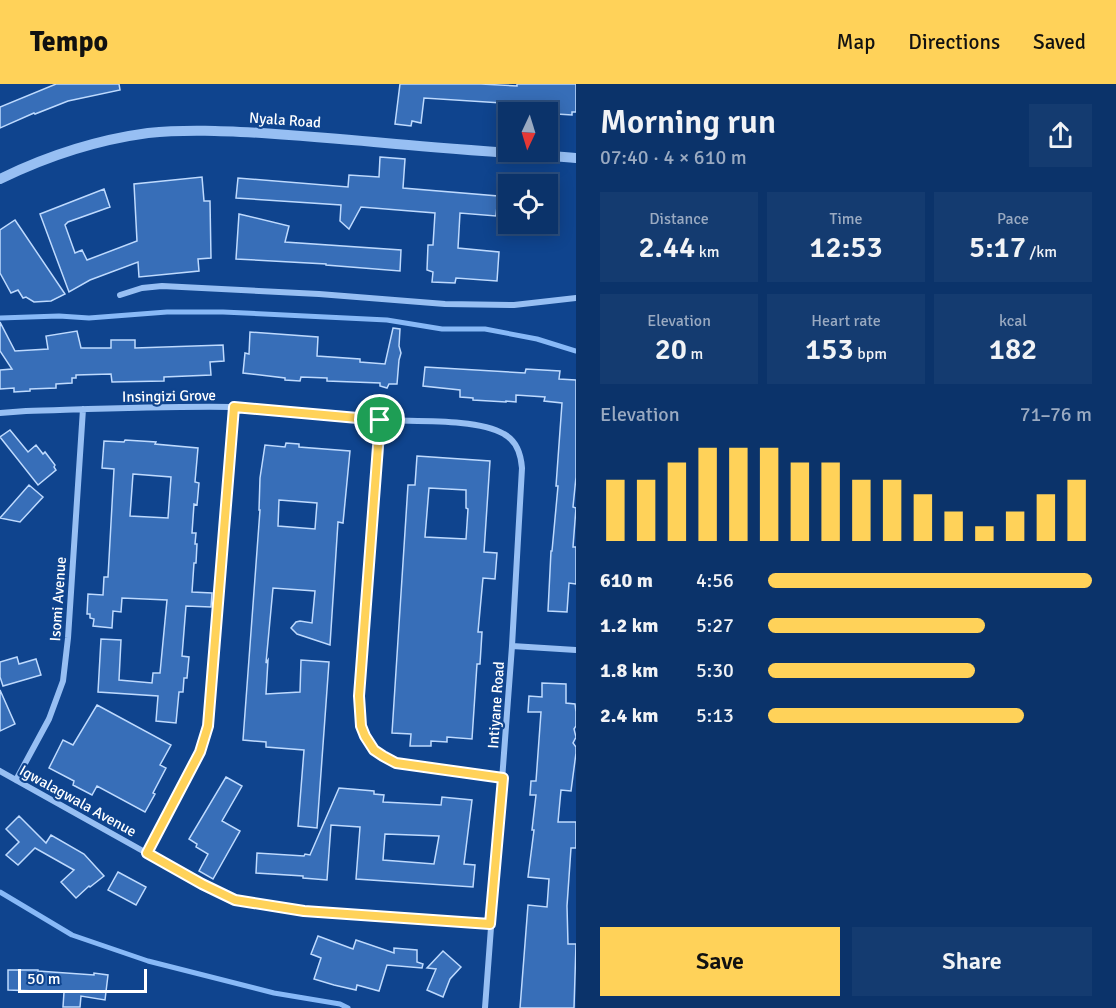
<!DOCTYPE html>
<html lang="en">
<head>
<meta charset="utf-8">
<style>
  body { margin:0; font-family:Signika,sans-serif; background:#143b70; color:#f1f3f6; height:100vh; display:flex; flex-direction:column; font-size:22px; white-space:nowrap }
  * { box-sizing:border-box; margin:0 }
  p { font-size:20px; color:#9aaac1 }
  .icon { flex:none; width:33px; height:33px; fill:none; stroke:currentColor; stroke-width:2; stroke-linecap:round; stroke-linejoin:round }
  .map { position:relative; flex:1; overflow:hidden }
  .panel { display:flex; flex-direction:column; background:#0b336a; width:540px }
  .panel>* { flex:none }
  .needle { width:39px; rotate:184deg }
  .fabs { position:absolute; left:498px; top:18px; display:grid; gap:12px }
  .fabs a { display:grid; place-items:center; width:60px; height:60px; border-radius:0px; background:#0b336a; box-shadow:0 3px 15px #0003,0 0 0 2px #2b4e7e; font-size:30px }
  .scale { position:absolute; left:18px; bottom:15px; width:129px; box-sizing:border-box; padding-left:6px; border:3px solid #fff; border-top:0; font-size:16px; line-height:21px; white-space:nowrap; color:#fff; -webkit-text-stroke:4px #0f448e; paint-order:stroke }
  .pin { position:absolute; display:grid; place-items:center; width:51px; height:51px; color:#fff; margin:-26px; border:3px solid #fff; border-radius:50%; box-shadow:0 2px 6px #0007 }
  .round { display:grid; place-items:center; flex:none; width:63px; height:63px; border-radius:0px; background:#143b70 }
  .headline { display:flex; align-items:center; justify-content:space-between; height:102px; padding:0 24px }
  h1 { font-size:33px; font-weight:600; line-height:45px }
  .figures { display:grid; grid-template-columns:repeat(3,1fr); gap:9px; height:102px; padding:6px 24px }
  .figures div { display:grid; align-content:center; border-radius:0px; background:#143b70; text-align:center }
  .figures b { font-size:30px; font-weight:600 }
  .figures small { font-size:16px; font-weight:400 }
  .figures p { font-size:16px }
  .chart { height:168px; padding:12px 24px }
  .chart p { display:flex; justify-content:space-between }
  .chart svg { width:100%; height:108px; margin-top:6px; stroke:#ffd259; stroke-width:6 }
  .cta { display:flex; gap:12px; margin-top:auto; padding:12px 24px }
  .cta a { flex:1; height:69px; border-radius:0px; background:#ffd259; color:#111; font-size:24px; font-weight:600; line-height:69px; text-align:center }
  .cta a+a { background:#143b70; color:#f1f3f6 }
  ul { padding:0 24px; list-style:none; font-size:20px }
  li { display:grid; grid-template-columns:96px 72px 1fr; align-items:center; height:45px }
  li i { height:15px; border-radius:8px; background:#ffd259 }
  header { display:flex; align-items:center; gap:36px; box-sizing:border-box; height:84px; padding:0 30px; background:#ffd259; color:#111 }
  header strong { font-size:28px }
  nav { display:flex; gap:33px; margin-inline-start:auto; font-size:21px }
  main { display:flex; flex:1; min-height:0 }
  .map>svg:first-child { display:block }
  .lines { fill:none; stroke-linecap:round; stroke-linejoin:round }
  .stream { stroke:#88b9f7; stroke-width:5 }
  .building { fill:#376eb8; stroke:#bedafe; stroke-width:1.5; fill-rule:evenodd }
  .minor { stroke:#97bff3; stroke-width:6 }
  .tertiary { stroke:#97bff3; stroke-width:10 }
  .route-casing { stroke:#fff; stroke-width:12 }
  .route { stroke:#ffd259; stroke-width:8 }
  .labels { text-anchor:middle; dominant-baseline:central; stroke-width:4.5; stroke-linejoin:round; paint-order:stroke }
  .street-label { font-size:15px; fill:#fff; stroke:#0f448e }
</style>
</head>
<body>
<header>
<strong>Tempo</strong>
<nav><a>Map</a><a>Directions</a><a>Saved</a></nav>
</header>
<main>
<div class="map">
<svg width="576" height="924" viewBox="0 0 576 924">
  <rect width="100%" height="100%" fill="#0f448e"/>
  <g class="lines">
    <path class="stream" d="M0,234L59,232L89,234L167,228H223L387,236L442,245H485L537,255L576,267
      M0,808L72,851L148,877L274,909L340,920L348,924"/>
  </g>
  <path class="building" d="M56,0H119L120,6L68,17L35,30L34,29L0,44V23Z
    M400,0H481L517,2V0H576V28H572V31L557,30V28H515L516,20L424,14L421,39L412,37L411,42L395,40Z
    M380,73L405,75L403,104L498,112L496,132L460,129L458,164L499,168L497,197L456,194L455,199L432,198L433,188L427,186L428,161H433L435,129L361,123L349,145L340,137L341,121L236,114L238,94L348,103L349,91L379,93Z
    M202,93L204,117H210L211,174L198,175L199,187L139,193L138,178L90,196L69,208L40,130L104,105L110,123L68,138L65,141L75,169L82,166L87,176L137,157L134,100Z
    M239,130L289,142L285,158L401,166L400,187L326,181V180L236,175Z
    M15,136L65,210L51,217L34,218L26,213L23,214L18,206L11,209L0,189V146Z
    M0,238L15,267L48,265L46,252L77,247L81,264H111V256H135V264L223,261L224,277L210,278L211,291L164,293V297L112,298L111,290L76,291V294H72V299L56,300V304L30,305V307L14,308V304L0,305V286L12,285L0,267Z
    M393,244L400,245L399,262L401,269L399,276L397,300H389L387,304L380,302V299L327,297V294L301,293L300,297L285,296V294L243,289L245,269L249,270L250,248L318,253L317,272L360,275V278L385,280Z
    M425,283L525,289L526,285L560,287L559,295L576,296V393L573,423L576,424L573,463H576V500L569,499L567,528L548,527L551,467H552L558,402H556L562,319L544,317L545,313L516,311V318L506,317V318L473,316V314L460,313V306L423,302Z
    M10,346L28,368L36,361L43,370L45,368L55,381L54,383L56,386L38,401L0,353Z
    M125,356L156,358L155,360L198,364L195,398L199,399L197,421L194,420L192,449H196L195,460H197L196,479H194L192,508L212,509L211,523L186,522L182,572L189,573L187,594H184L183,608H179L176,639L156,637L158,612L98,608L101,555L121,556L119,596L152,599L153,589H160L167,516L122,514L121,528L113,527L112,544L93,542L94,535L90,534V530H87L88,510L103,511L104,493H108L114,385L102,384L104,357L124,358ZM133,390L171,393L168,434L130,432Z
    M286,359L299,360V363L350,367L343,439L338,438L330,561L297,550L291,544L296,538L300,537L312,539L315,507L273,504L266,579L268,576L266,610L300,608L301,576L329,578L317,744L298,742L304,666L266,663V658L243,656L260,426H259L260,394L265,361L285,363ZM279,416L317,419L315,445L278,442Z
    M417,372L490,377L484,468L497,469L495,495L483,494L478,548H482L480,580H477L472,655L447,653V658L431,657V662H410L411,650L392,649L408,401H415ZM429,404L466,406V424L468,425L466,455L425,453Z
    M29,401L43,413L20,438L0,434Z
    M17,573L19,580L36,575L41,591L3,602L0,593V578Z
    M542,599L566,600V619L575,620L576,628V642L574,645L576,653L573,659L576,663V669L571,707L561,706L558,738H576V764H571L567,822L568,860H576L574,924H520L528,821L547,823L549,795L528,793L534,746H532L536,711H530L531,697H536L541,628H528L529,612L542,613Z
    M0,606L15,640L0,647Z
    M97,621L171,661L160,681L166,684L153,709L155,710L145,728L97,702L92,711L73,701L74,697L49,684L63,656L73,661Z
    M226,693L242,702L222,737L240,747L213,795L199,787L208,770L196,763L197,760L189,755Z
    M339,704L374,707V710L384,711L383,718L441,721L442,713L472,716L464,780L475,781L473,803L356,795L360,743L331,741L327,796L303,794V792L256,789L257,769L304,772L305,770L310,771ZM385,750L439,752L434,780L383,776Z
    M19,732L46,759L51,751L84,770L104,792L90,803L89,802L76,814L61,798L74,786L35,764L18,781L6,771L19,758L6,745Z
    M118,788L146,803L136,821L108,806Z
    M318,852L353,865L356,856L394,869V864L417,866V878L423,880L422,884L387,881L379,907L357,901L356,906L334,901L314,895L321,874L311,870Z
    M443,867L461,883L450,895L443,913L427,906L436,885L427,884Z
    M8,886H38V887L94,891V889L108,891L105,916L81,912L80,923H63L64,908L8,906Z"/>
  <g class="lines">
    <path class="minor" d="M120,211L142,204L162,202L319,210L445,220L514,221L576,214
      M0,329L26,327C94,325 163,322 232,323C281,324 332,334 382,336C414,338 476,334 504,350C517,357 521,370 522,384L512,562L485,924
      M380,336L359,612L361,642L365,652L374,666L383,672L396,679L503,694
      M512,562L576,566
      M0,687L202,800L235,816L304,827L491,840
      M16,696L49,635L63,597L68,554L83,325
      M147,769L200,668L208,643L212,602L234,323"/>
    <path class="tertiary" d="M0,95C47,72 96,56 148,49C186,45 224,47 262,49C303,52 344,55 385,59C448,65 512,69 576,74"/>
  </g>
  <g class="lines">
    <defs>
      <path id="route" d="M234,323L380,336L359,612L361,642L365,652L374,666L383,672L396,679L503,694L490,840L304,827L235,816L202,800L147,769L200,668L208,642Z"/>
    </defs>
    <use href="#route" class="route-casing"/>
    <use href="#route" class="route"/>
  </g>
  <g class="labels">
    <g class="street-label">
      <text transform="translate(285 36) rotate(4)">Nyala Road</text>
      <text transform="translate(169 312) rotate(-1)">Insingizi Grove</text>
      <text transform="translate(58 515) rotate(-86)">Isomi Avenue</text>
      <text transform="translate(496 621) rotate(-86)">Intiyane Road</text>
      <text transform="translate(78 717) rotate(29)">Igwalagwala Avenue</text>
    </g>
  </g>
</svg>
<div class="fabs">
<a><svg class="needle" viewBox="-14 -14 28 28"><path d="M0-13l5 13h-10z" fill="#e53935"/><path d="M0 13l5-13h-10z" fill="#9aaac1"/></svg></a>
<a><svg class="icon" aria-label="locate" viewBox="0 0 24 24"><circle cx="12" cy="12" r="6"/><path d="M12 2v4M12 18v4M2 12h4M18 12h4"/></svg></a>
</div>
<div class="scale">50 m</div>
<div class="pin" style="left:380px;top:336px;background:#1e9e55"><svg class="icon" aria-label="arrive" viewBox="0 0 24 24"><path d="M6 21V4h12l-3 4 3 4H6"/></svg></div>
</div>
<section class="panel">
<div class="headline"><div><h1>Morning run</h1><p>07:40 · 4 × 610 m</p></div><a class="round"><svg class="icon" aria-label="share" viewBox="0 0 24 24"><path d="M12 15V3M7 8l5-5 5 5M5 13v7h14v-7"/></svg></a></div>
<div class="figures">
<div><p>Distance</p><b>2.44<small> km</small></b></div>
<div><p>Time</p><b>12:53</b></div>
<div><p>Pace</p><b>5:17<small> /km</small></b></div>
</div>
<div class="figures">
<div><p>Elevation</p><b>20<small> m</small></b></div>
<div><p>Heart rate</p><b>153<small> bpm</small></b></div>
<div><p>kcal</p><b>182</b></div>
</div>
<div class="chart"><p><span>Elevation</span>71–76 m</p>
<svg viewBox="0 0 160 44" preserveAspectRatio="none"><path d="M5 44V19M15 44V19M25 44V12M35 44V6M45 44V6M55 44V6M65 44V12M75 44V12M85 44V19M95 44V19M105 44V25M115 44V32M125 44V38M135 44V32M145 44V25M155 44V19"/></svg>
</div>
<ul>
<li><b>610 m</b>4:56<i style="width:100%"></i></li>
<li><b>1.2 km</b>5:27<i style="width:67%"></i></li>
<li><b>1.8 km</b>5:30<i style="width:64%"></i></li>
<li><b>2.4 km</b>5:13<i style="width:79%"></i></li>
</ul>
<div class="cta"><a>Save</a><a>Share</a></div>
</section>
</main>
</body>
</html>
